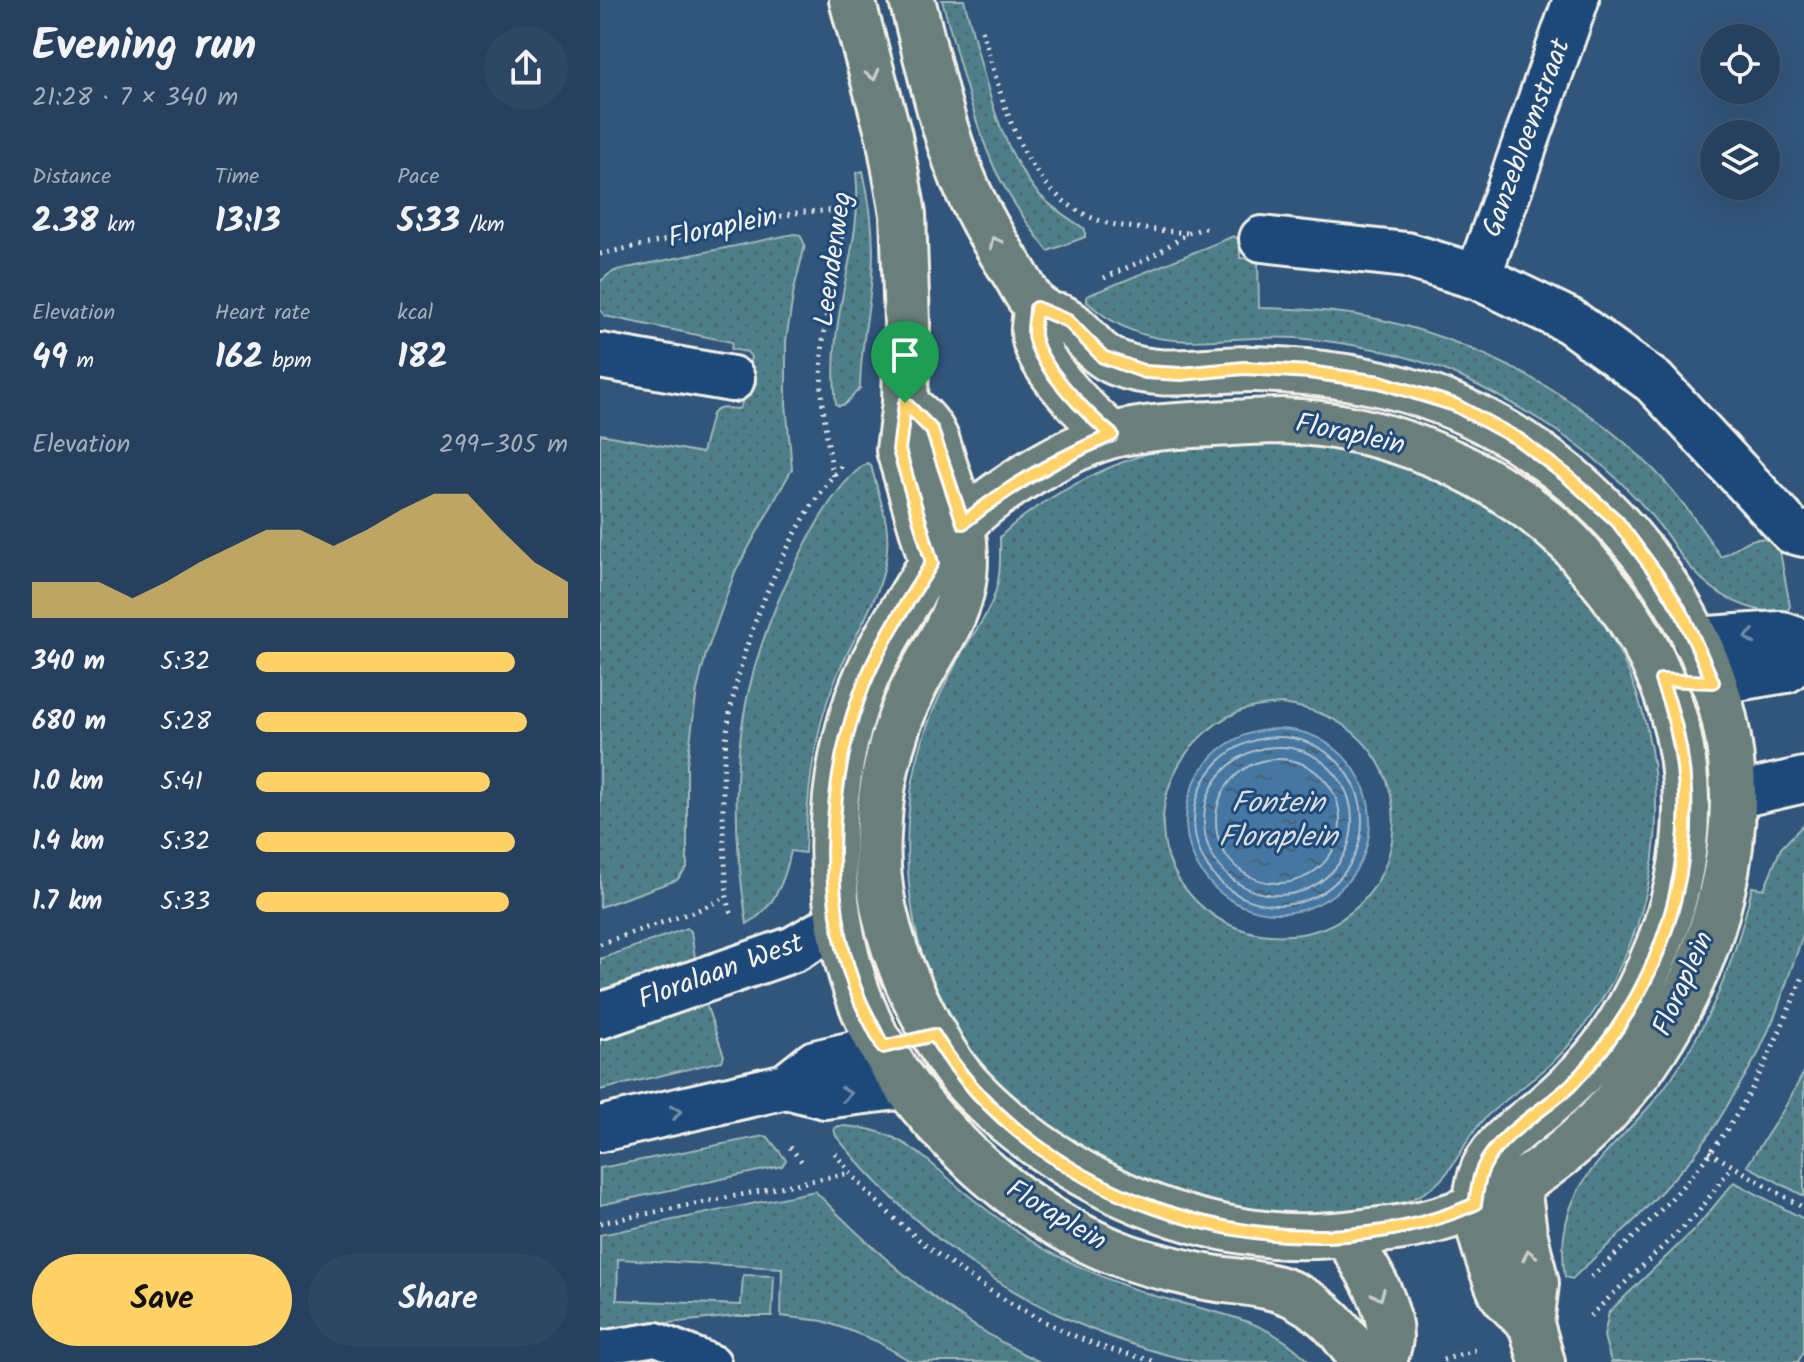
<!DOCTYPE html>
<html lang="en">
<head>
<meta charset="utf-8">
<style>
  body { margin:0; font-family:Kalam,sans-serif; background:#2e4763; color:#f1f3f6; height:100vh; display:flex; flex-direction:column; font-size:30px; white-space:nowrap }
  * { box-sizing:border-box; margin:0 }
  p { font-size:26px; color:#a4afbc }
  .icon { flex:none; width:44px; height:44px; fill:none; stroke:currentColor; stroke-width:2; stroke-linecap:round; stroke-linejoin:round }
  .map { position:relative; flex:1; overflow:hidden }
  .details { display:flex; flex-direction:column; background:#26405d; width:600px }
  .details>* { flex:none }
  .tools { position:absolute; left:1100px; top:24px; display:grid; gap:16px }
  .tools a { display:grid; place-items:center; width:80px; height:80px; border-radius:50%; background:#26405d; box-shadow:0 8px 32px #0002,0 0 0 2px #425972; font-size:40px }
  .pin { position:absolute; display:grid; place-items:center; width:68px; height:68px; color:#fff; margin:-82px -34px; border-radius:50% 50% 50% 0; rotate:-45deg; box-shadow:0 0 8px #0007 }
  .pin .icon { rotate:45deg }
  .round { display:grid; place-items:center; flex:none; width:84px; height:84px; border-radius:42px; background:#2e4763 }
  .overview { display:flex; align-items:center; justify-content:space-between; height:136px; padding:0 32px }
  h1 { font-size:44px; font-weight:800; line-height:60px }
  .figures { display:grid; grid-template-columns:repeat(3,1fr); gap:12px; height:136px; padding:8px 32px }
  .figures div { display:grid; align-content:center }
  .figures b { font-size:34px; font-weight:800 }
  .figures small { font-size:22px; font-weight:400 }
  .figures p { font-size:22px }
  .chart { height:224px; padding:16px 32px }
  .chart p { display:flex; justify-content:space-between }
  .chart svg { width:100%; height:144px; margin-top:8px; fill:#ffd166; opacity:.7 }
  .action { display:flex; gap:16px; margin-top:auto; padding:16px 32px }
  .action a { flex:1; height:92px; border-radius:48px; background:#ffd166; color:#111; font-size:32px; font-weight:800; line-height:92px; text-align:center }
  .action a+a { background:#2e4763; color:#f1f3f6 }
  ul { padding:0 32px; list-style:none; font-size:26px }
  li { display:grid; grid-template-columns:128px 96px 1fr; align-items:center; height:60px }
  li i { height:20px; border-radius:10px; background:#ffd166 }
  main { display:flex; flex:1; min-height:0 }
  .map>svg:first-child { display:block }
  .grass { fill:url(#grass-dots); stroke:#a1b8b8; stroke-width:2; fill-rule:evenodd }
  .water { fill:url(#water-ripples); stroke:#8ba8be; stroke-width:2 }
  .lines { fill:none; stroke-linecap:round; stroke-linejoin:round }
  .shore { stroke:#aec0cc; stroke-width:2 }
  .lane-casing { stroke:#f4f1e8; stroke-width:38 }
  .street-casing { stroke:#f4f1e8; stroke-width:50 }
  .secondary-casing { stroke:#f4f1e8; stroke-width:50 }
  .primary-casing { stroke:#f4f1e8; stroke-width:50 }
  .path { stroke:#f4f1e8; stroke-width:5; stroke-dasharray:2 6; stroke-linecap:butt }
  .lane { stroke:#1f4a7a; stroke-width:32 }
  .street { stroke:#1f4a7a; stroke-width:44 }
  .secondary { stroke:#1f4a7a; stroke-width:44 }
  .primary { stroke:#6a7f7c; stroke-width:44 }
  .oneway { stroke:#cbcfc8 }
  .oneway2 { stroke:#748da6 }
  .route-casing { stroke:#fff; stroke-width:16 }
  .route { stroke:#ffd166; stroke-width:10 }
  .labels { text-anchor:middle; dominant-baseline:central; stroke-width:6; stroke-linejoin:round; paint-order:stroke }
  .street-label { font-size:28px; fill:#f4f1e8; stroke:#1f4a7a }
  .water-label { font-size:30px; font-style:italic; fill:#dadfde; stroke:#1f4a7a }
</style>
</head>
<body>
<main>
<section class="details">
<div class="overview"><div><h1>Evening run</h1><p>21:28 · 7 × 340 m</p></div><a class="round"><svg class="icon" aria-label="share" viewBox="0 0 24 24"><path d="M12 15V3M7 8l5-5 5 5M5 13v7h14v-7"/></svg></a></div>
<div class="figures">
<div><p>Distance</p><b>2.38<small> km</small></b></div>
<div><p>Time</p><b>13:13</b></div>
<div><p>Pace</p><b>5:33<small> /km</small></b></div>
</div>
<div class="figures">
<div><p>Elevation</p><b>49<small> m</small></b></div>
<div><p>Heart rate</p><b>162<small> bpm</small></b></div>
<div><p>kcal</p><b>182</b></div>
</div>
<div class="chart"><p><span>Elevation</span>299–305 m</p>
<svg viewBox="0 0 160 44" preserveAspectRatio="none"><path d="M0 44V33L10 33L20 33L30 38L40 33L50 27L60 22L70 17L80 17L90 22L100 17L110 11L120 6L130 6L140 17L150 27L160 33V44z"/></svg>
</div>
<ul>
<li><b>340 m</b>5:32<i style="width:83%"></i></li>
<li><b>680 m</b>5:28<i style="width:87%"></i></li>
<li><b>1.0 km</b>5:41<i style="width:75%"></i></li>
<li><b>1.4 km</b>5:32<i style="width:83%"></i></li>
<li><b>1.7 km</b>5:33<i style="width:81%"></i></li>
</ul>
<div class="action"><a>Save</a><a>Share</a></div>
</section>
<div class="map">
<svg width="1204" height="1362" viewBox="0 0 1204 1362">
  <defs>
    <pattern id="grass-dots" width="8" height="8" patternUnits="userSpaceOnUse" patternTransform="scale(2)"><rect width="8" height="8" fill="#4e7e89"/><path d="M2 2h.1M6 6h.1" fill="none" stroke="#4c666b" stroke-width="1.8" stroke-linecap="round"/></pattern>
    <pattern id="water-ripples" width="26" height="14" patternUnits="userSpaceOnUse" patternTransform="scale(2)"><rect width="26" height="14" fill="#4577a2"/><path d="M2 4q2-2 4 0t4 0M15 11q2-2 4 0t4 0" fill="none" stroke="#476074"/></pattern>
  </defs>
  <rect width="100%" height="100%" fill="#32557c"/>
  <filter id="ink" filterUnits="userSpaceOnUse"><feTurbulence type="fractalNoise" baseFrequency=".0125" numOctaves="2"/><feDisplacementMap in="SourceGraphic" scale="16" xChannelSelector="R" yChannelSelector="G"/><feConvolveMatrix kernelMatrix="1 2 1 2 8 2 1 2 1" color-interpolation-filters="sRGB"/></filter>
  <g filter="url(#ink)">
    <path class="grass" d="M342,0H364C382,63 394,139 436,191C449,206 469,219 485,229V237L448,251C428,225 408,197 394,167C371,114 358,56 342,0Z
      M263,171C271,206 275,241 272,276C269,314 260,350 260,388L245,404L239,406L236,404C232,371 235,336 241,304C249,259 261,219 256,173Z
      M194,234L200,235L205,245L194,289L186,341V403L192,469L135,572L106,654L97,690L87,764V868L77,880L0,907V434L102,453L112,414C120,405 128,409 138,409L141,406L151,357L147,352L131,349L132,342L5,316L0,310V282L9,274L17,270Z
      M634,236L640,241V258L658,260L659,308C695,309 732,310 768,317C872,338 979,394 1054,470C1080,496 1100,527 1121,557C1144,544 1154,530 1179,546L1190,606L1188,610C1153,617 1115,595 1092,569C1079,556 1071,539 1059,525C1039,500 1016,476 991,456C956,428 917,405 877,385C822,356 758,343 696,338C617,333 553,362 487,302V296Z
      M670,439C701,443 735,444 765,452C810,463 862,488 900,514C1077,638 1109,880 968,1046C945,1073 915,1091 888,1115C864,1137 857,1170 830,1189C804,1208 770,1211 739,1213C671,1217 616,1212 551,1188C532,1180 513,1167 495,1157C405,1107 333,1025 314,921C300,844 307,763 341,693C349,677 357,661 366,646C378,627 390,612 396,590C401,573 400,555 400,537C436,500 511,462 561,450C595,442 635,443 670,439ZM681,704C846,723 819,946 670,935C637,933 608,917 587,891C537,830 570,739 640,711C653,706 667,705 681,704Z
      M267,463L271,465C276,487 285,509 287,531C292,588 253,633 233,685C213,738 207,796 205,853L191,851C185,880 174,909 147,924C124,781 136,674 205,545C219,518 241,480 267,463Z
      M1204,824V932L1175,1016L1158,1054L1117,1123L1093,1157L1037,1218L972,1279L965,1277C950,1176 1024,1149 1072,1077C1112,1019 1137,956 1152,887L1164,889L1181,848Z
      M87,928L91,931L95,958L0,992V959Z
      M102,1000L106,1004L124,1056L122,1061L0,1090V1037Z
      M1204,1072V1196L1147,1166L1184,1109Z
      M238,1126C297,1126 322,1156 363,1191C390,1213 418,1234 448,1251C481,1268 514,1283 549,1294C607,1313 665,1314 709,1362C674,1362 635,1362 600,1362C568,1357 536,1346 506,1335C399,1295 308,1225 236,1136L234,1129Z
      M164,1136L168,1137L186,1160L182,1166L0,1205V1168Z
      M1134,1182L1204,1219V1351L1198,1362H1011L1004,1336L1009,1312L1096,1228Z
      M215,1191C281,1259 354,1322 440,1362H312L276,1341L248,1330L223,1321L181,1316L182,1268L18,1259L17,1300L141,1305L143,1275L174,1276L172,1316H137L0,1330V1235Z"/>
    <path class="water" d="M586 821a92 92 0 1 1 184 0a92 92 0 1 1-184 0Z"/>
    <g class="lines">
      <path class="shore" d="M594 821a84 84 0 1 1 168 0a84 84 0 1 1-168 0Z
        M604 821a74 74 0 1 1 148 0a74 74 0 1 1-148 0Z
        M616 821a62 62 0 1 1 124 0a62 62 0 1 1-124 0Z"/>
      <defs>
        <path id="lane" d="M0,1348L56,1339L114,1362"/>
        <path id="street" d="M662,239L806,255L878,277L970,321L1054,382L1192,531L1204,534
          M878,277L976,0
          M0,356L132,379"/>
        <path id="secondary" d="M1095,640L1180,634L1204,642
          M1113,682L1186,670L1204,654
          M1134,796L1204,780
          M0,1016L194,949L239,923
          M186,1086L225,1096L306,1086
          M0,1129L186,1086L215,1063L283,1047"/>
        <path id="primary" d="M252,0L289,136L303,214L307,323L305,403L299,450L332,563
          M436,308C436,317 432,331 435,340C443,371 488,415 512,435
          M305,403C312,410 321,416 327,424C337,436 340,452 345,467C358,505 371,546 362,588C355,623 331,653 315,685C292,731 280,783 278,834C274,897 293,957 322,1012C331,1030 341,1049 353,1066C371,1091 395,1112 419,1131C493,1188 579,1226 673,1235C715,1239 756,1233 797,1228C1009,1200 1163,940 1128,738C1111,637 1047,543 970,478C875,399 776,372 655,369C608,368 562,381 517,363C495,355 487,336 470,323C453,310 460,322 442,310C430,303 423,287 415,274C398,248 382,221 369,193C342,133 329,64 312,0
          M918,1187L924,1232L936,1283L931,1324L942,1362
          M746,1234C764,1265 790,1300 790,1337C790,1345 786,1354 784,1362
          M767,1362C755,1353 750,1343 740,1331C729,1318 713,1305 698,1297C667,1280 625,1283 591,1274C569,1268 546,1264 525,1256C440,1225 365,1162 310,1091C227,981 214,826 258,698C270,664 289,632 308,601C325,574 341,545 364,523C397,489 471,445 517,434C548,427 580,426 612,424C635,423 658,421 681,421C784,424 891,468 966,539C976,548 984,560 993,570C1093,687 1113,825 1050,966C1035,1000 1018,1031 994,1059C979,1077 962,1092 945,1107C922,1127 890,1145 881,1176C870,1209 881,1237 892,1269C894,1274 899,1290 902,1294C910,1305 922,1314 931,1324"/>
      </defs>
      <use href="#lane" class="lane-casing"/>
      <use href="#street" class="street-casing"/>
      <use href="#secondary" class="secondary-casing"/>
      <use href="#primary" class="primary-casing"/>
      <path class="path" d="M382,30C404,103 422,199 507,223C533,229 561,230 587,233
        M0,254L201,212L246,210
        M504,278L553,256L588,233L609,227
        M233,476C227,436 219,395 222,354C225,311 235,269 244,226
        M131,913L127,897C124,840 119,782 128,725C140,642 188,525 244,463
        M0,944L98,910L127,897
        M190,1147L202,1162
        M1109,1152L1204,1208
        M235,1153C293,1233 405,1310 497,1345C516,1352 537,1356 556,1362
        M0,1223L250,1173
        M991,1277C1037,1235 1084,1190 1121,1138C1157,1088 1180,1031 1204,974
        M990,1316L1097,1214L1132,1166
        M843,1360L875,1350"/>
      <use href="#lane" class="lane"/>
      <use href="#street" class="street"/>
      <use href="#secondary" class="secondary"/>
      <use href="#primary" class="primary"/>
    </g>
    <defs><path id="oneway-chevron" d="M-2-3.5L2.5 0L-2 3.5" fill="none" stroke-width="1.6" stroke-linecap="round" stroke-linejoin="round" transform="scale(2)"/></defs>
    <g class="oneway">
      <use href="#oneway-chevron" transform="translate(273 75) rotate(75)"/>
      <use href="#oneway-chevron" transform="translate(395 242) rotate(-119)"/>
      <use href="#oneway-chevron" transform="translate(929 1255) rotate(-103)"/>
      <use href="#oneway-chevron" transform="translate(779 1295) rotate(69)"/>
    </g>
    <g class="oneway2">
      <use href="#oneway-chevron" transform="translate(1150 637) rotate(174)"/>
      <use href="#oneway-chevron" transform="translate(246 1094) rotate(-6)"/>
      <use href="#oneway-chevron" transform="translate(76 1112) rotate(-13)"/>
    </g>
  </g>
  <g class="lines" filter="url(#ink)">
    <defs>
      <path id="route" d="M436,308L468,321L503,357L545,372L581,374L644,368L709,372L780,382L855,405L918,439L967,476L1017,521L1064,584L1083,615L1113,682L1061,680C1116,819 1075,979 971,1085C943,1112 900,1132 883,1168C878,1178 877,1193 875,1204C691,1285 438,1207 334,1035L283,1047C276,1032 268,1018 261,1003C222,914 226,788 259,697C276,649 305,606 332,563L299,450L305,403L332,430L363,523C409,486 457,458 512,435C488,415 443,370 435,340C432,331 436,317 436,308Z"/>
    </defs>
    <use href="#route" class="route-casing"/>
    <use href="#route" class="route"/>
  </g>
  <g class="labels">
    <g class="street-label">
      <text transform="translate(927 138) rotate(-70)">Ganzebloemstraat</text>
      <text transform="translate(123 228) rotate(-12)">Floraplein</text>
      <text transform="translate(234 259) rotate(-82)">Leenderweg</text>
      <text transform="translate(750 435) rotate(12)">Floraplein</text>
      <text transform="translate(121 972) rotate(-20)">Floralaan West</text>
      <text transform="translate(1084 984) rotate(-66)">Floraplein</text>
      <text transform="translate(456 1216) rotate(31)">Floraplein</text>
    </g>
    <g class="water-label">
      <text x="678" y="804">Fontein<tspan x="678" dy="34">Floraplein</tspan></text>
    </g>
  </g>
</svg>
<div class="tools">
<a><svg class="icon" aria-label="locate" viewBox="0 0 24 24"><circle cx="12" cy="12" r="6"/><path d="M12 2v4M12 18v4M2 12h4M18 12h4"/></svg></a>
<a><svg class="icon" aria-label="layers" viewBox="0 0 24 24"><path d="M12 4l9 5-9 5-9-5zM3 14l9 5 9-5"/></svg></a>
</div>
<div class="pin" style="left:305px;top:403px;background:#1e9e55"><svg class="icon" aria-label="arrive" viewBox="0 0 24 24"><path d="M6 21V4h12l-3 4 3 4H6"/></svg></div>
</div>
</main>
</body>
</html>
